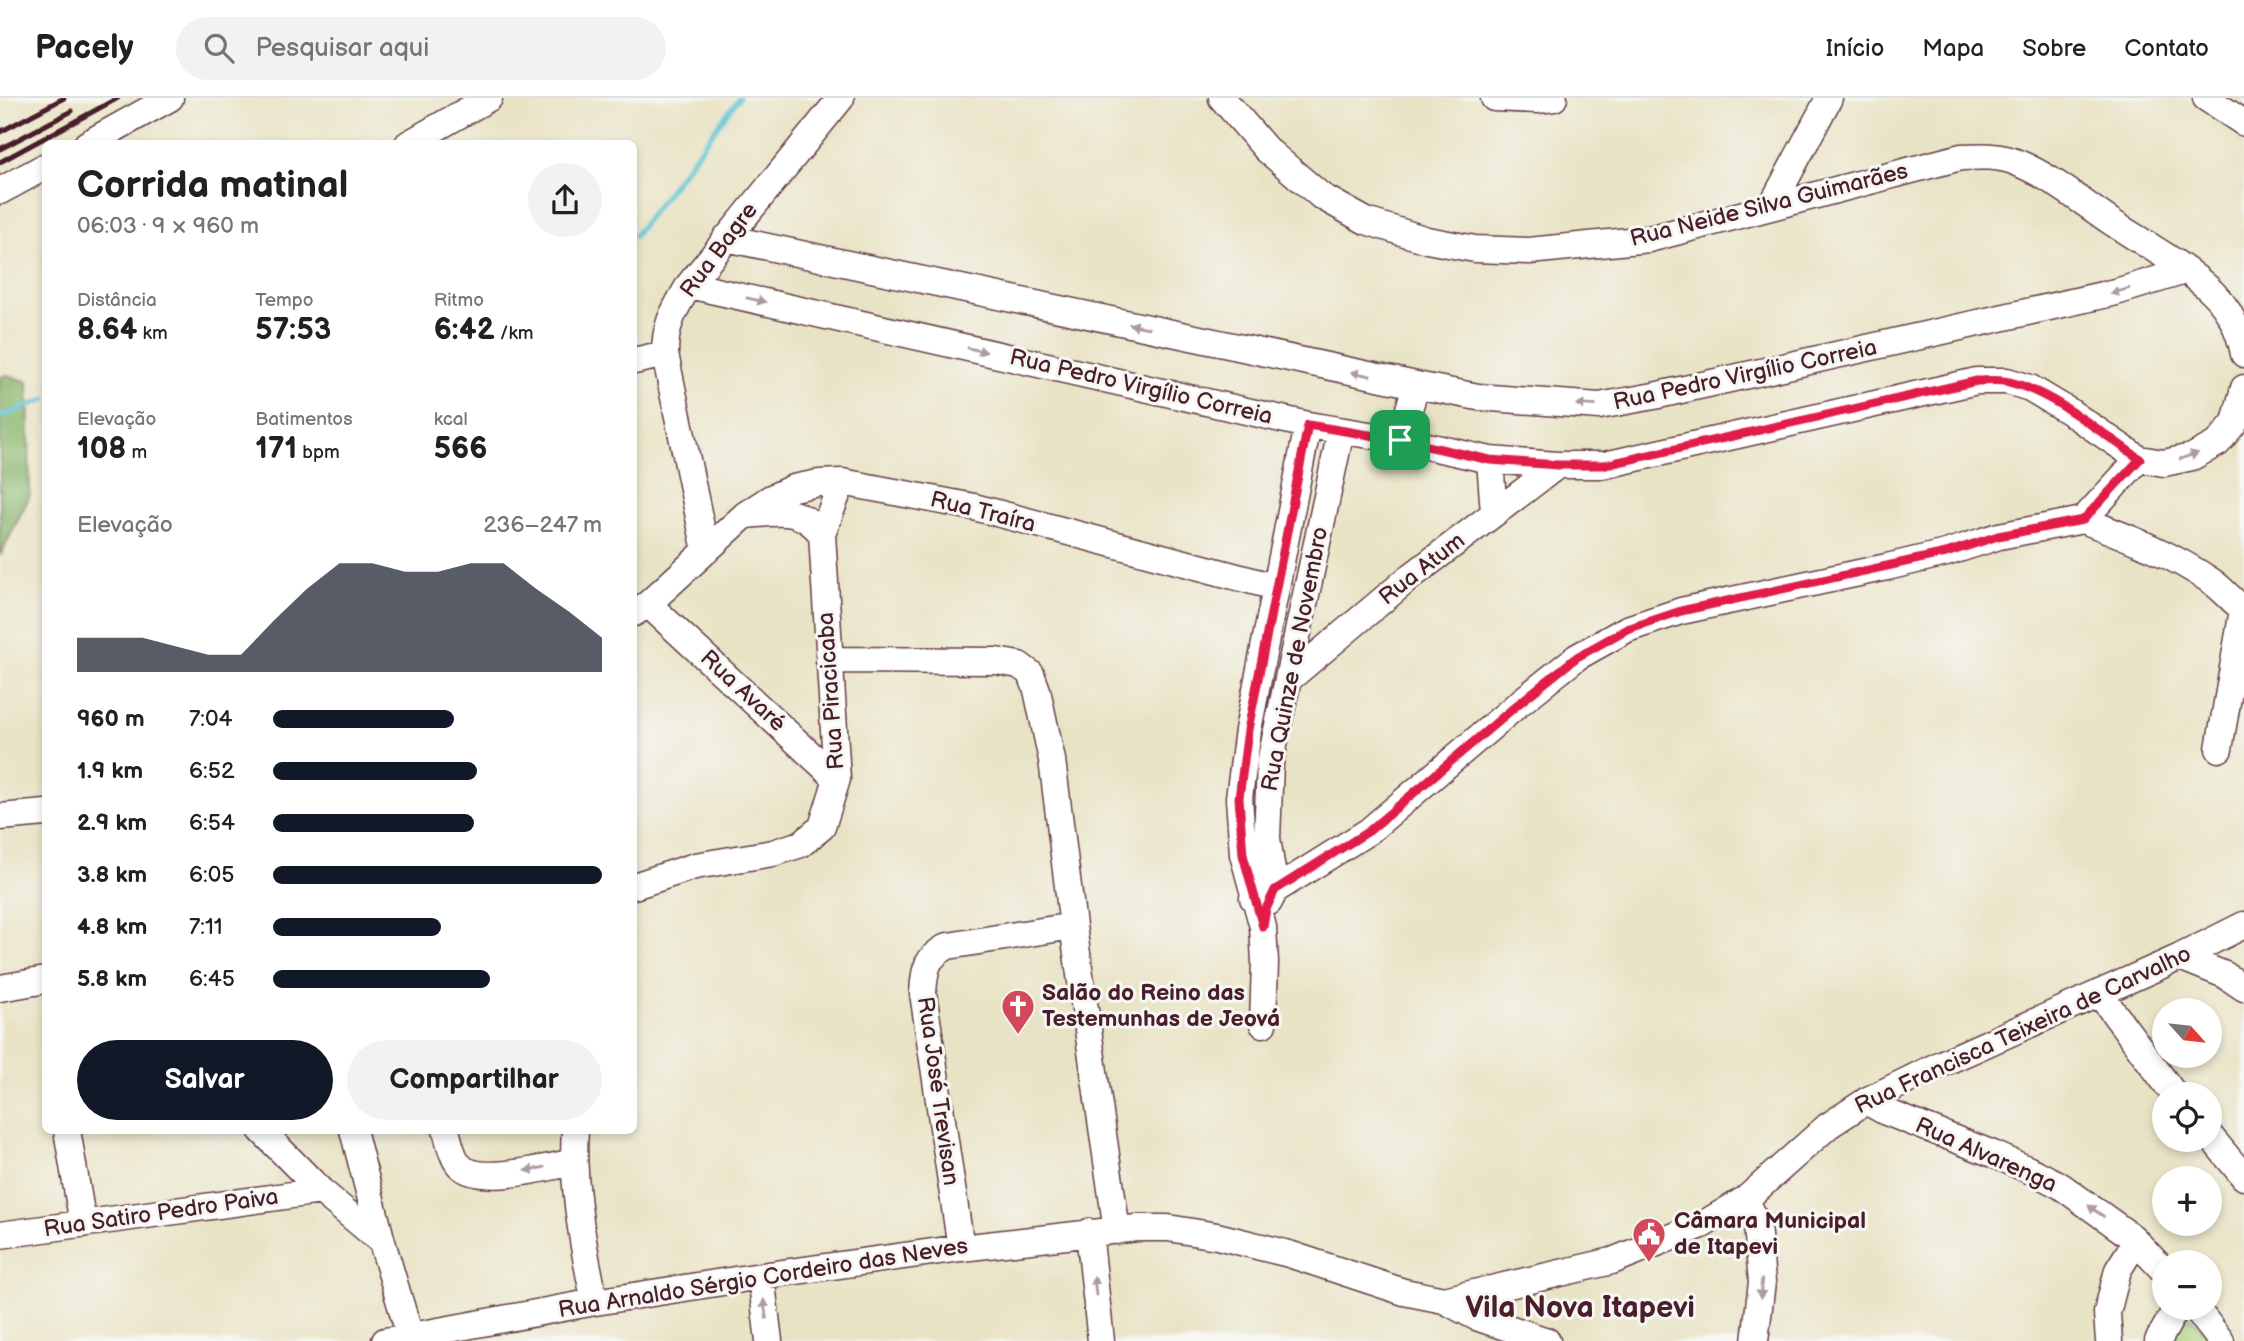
<!DOCTYPE html>
<html lang="pt">
<head>
<meta charset="utf-8">
<style>
  body { margin:0; font-family:"Balsamiq Sans",sans-serif; background:#f2f2f2; color:#202124; height:100vh; display:flex; flex-direction:column; font-size:26px; white-space:nowrap }
  * { box-sizing:border-box; margin:0 }
  p { font-size:23px; color:#757577 }
  .icon { flex:none; width:38px; height:38px; fill:none; stroke:currentColor; stroke-width:2; stroke-linecap:round; stroke-linejoin:round }
  .map { position:relative; flex:1; overflow:hidden }
  .drawer { position:absolute; left:42px; top:42px; width:595px; height:994px; display:flex; flex-direction:column; background:#fff; border-radius:10px; box-shadow:0 4px 10px #0003 }
  .drawer>* { flex:none }
  .needle { width:46px; rotate:117deg }
  .tools { position:absolute; left:2152px; top:900px; display:grid; gap:14px }
  .tools a { display:grid; place-items:center; width:70px; height:70px; border-radius:50%; background:#fff; box-shadow:0 4px 10px #0003; font-size:35px }
  .pin { position:absolute; display:grid; place-items:center; width:60px; height:60px; color:#fff; margin:-30px; border-radius:14px; box-shadow:0 4px 10px #0006 }
  .round { display:grid; place-items:center; flex:none; width:74px; height:74px; border-radius:37px; background:#f2f2f2 }
  .headline { display:flex; align-items:center; justify-content:space-between; height:119px; padding:0 35px }
  h1 { font-size:38px; font-weight:800; line-height:52px }
  .stats { display:grid; grid-template-columns:repeat(3,1fr); gap:10px; height:119px; padding:7px 35px }
  .stats div { display:grid; align-content:center }
  .stats b { font-size:30px; font-weight:800 }
  .stats small { font-size:19px; font-weight:400 }
  .stats p { font-size:19px }
  .chart { height:196px; padding:14px 35px }
  .chart p { display:flex; justify-content:space-between }
  .chart svg { width:100%; height:126px; margin-top:7px; fill:#111827; opacity:.7 }
  .cta { display:flex; gap:14px; margin-top:auto; padding:14px 35px }
  .cta a { flex:1; height:80px; border-radius:42px; background:#111827; color:#fff; font-size:28px; font-weight:800; line-height:80px; text-align:center }
  .cta a+a { background:#f2f2f2; color:#202124 }
  ul { padding:0 35px; list-style:none; font-size:23px }
  li { display:grid; grid-template-columns:112px 84px 1fr; align-items:center; height:52px }
  li i { height:18px; border-radius:9px; background:#111827 }
  header { display:flex; align-items:center; gap:42px; box-sizing:border-box; height:98px; padding:0 35px; background:#fff; border-bottom:2px solid #e0e0e0 }
  header strong { font-size:33px }
  nav { display:flex; gap:38px; margin-inline-start:auto; font-size:24px }
  .search { width:490px; height:63px; background:#f2f2f2; display:flex; align-items:center; gap:18px; box-sizing:border-box; padding:0 24px; border-radius:38px; color:#757577; font-size:26px }
  .map>svg:first-child { display:block }
  .green { fill:#add37d; stroke:#7c7954; stroke-width:2 }
  .forest { fill:#8ab56c; stroke:#6a6a4c; stroke-width:2 }
  .lines { fill:none; stroke-linecap:round; stroke-linejoin:round }
  .stream { stroke:#5ac5d4; stroke-width:5 }
  .minor-casing { stroke:#623c42; stroke-width:29 }
  .minor { stroke:#fff; stroke-width:26 }
  .rail { stroke:#4a1f2b; stroke-width:5 }
  .oneway { fill:#ae9aa0 }
  .route-casing { stroke:#fff; stroke-width:14 }
  .route { stroke:#e11d48; stroke-width:9 }
  .labels { text-anchor:middle; dominant-baseline:central; stroke-width:6; stroke-linejoin:round; paint-order:stroke }
  .street-label { font-size:23px; fill:#4a1f2b; stroke:#f6f6f2 }
  .poi-label { font-size:23px; font-weight:bold; fill:#4a1f2b; stroke:#f6f6f2; text-anchor:start }
  .district-label { font-size:30px; font-weight:bold; fill:#4a1f2b; stroke:#f6f6f2 }
</style>
</head>
<body>
<header>
<strong>Pacely</strong>
<div class="search"><svg class="icon" aria-label="search" viewBox="0 0 24 24"><circle cx="10" cy="10" r="6"/><path d="M15 15l6 6"/></svg>Pesquisar aqui</div>
<nav><a>Início</a><a>Mapa</a><a>Sobre</a><a>Contato</a></nav>
</header>
<div class="map">
<svg width="2244" height="1243" viewBox="0 0 2244 1243">
  <rect width="100%" height="100%" fill="#f6f6f2"/>
  <filter id="ink" filterUnits="userSpaceOnUse"><feTurbulence type="fractalNoise" baseFrequency=".0143" numOctaves="2"/><feDisplacementMap in="SourceGraphic" scale="14" xChannelSelector="R" yChannelSelector="G"/><feConvolveMatrix kernelMatrix="1 2 1 2 8 2 1 2 1" color-interpolation-filters="sRGB"/></filter>
  <filter id="wash" filterUnits="userSpaceOnUse"><feTurbulence type="fractalNoise" baseFrequency=".00686" numOctaves="4" result="noise"/><feDisplacementMap in="SourceGraphic" scale="28" xChannelSelector="R" yChannelSelector="G"/><feGaussianBlur stdDeviation="1.57" result="paint"/><feColorMatrix in="noise" values="0 0 0 0 0 0 0 0 0 0 0 0 0 0 0 0 0 1.4 0 .05"/><feComposite in="paint" operator="in"/></filter>
  <g filter="url(#wash)">
    <rect width="100%" height="100%" fill="#e9e3c5"/>
    <path class="green" d="M2187,1216L2214,1243H2169Z"/>
    <path class="forest" d="M7,277L28,284L30,397L0,458V279Z"/>
    <g class="lines">
      <path class="stream" d="M634,138L739,0
        M0,319L46,301"/>
    </g>
  </g>
  <g filter="url(#ink)">
    <g class="lines">
      <defs>
        <path id="minor" d="M1222,0L1266,51L1321,98L1366,123L1427,142L1475,151L1529,153L1649,141L1961,59C1980,58 2000,57 2018,65C2052,79 2083,105 2113,125C2146,147 2185,167 2213,195C2230,212 2240,234 2244,256
          M1494,0L1537,2L1554,0
          M2206,0L2244,25
          M87,46L170,0
          M408,46L489,0
          M0,93L46,68
          M1772,107L1829,0
          M726,140L1416,287L1478,299L1599,308L1654,298L2116,194L2185,173
          M689,187L1308,327L1400,342L1490,362L1558,367H1605L1977,283H2007L2030,290L2070,314L2139,361L2164,365L2192,359L2218,345L2235,324L2244,290
          M634,263L665,256
          M1400,342L1416,287
          M1490,362L1494,415
          M748,417C780,414 800,409 822,436
          M2083,422C2127,439 2172,456 2211,483C2223,491 2232,503 2244,512
          M2083,422L2139,361
          M706,453L665,256C665,225 674,213 689,187L841,0
          M648,506L837,681
          M634,515L648,506L745,417L771,400L793,390L819,385L842,384L974,409L1275,489
          M829,562L996,563L1019,567L1031,576L1037,592L1052,662L1073,828L1117,1133
          M1290,580L1409,480L1558,367
          M2219,651L2243,512
          M0,719L46,715
          M634,788L695,768L773,755L801,746L822,729L837,681L822,436L842,384
          M1253,800L1275,792L1369,733L1517,607L1577,559L1627,531L1681,513L1887,469L1946,455L1999,438L2083,422
          M1269,804L1275,792L1267,740L1270,665L1341,333
          M2180,859L2225,877L2244,890
          M0,890L46,882
          M2099,895L2174,996
          M1263,926L1265,864L1263,829L1243,756L1239,700L1248,632L1308,327
          M1866,1003L1886,1014L1993,1056L2036,1075L2061,1088L2132,1139L2165,1174
          M67,1032L83,1126
          M261,1032L321,1093L382,1144
          M353,1032L382,1144L410,1238
          M446,1032C449,1043 451,1055 457,1064C473,1090 548,1069 574,1064
          M575,1032C571,1083 584,1154 595,1204
          M2210,1038L2244,1079
          M1746,1101L1757,1127L1762,1184L1755,1243
          M1089,1134L1101,1243
          M0,1137L321,1093
          M961,1150L923,895C925,871 925,860 948,848L1073,828
          M761,1178L769,1243
          M1444,1202L1612,1163L1702,1127L1746,1101L1828,1028L1866,1003L1943,965L2180,859L2244,827
          M2195,1209L2221,1243
          M385,1243L595,1204L761,1178L961,1150L1137,1130H1168L1217,1138L1289,1156L1404,1194L1444,1202L1476,1219L1547,1243
          M2109,1243L2107,1215L2118,1172L2136,1143
          M2158,1243L2177,1209"/>
      </defs>
      <use href="#minor" class="minor-casing"/>
      <use href="#minor" class="minor"/>
      <path class="rail" d="M0,34L64,0
        M0,51L72,13
        M0,64L118,0"/>
    </g>
    <defs><path id="oneway-solid" d="M-6-.8H1V-3.2L6.5 0L1 3.2V.8H-6Z" transform="scale(1.75)"/></defs>
    <g class="oneway">
      <use href="#oneway-solid" transform="translate(2120 193) rotate(164)"/>
      <use href="#oneway-solid" transform="translate(756 202) rotate(13)"/>
      <use href="#oneway-solid" transform="translate(1139 228) rotate(-168)"/>
      <use href="#oneway-solid" transform="translate(977 252) rotate(13)"/>
      <use href="#oneway-solid" transform="translate(1361 276) rotate(-168)"/>
      <use href="#oneway-solid" transform="translate(1586 307) rotate(-177)"/>
      <use href="#oneway-solid" transform="translate(2189 358) rotate(-19)"/>
      <use href="#oneway-solid" transform="translate(535 1071) rotate(170)"/>
      <use href="#oneway-solid" transform="translate(2096 1113) rotate(-145)"/>
      <use href="#oneway-solid" transform="translate(1095 1188) rotate(-96)"/>
      <use href="#oneway-solid" transform="translate(1761 1191) rotate(94)"/>
      <use href="#oneway-solid" transform="translate(765 1211) rotate(-98)"/>
    </g>
  </g>
  <g class="lines" filter="url(#ink)">
    <defs>
      <path id="route" d="M1977,283C1987,283 1999,281 2009,284C2052,294 2103,336 2140,361L2083,422L1998,438L1946,455L1681,513L1627,531L1577,559L1517,607L1369,733L1275,792L1266,811L1263,829L1243,757L1239,700L1248,632L1308,327L1400,342L1490,362L1558,367H1605Z"/>
    </defs>
    <use href="#route" class="route-casing"/>
    <use href="#route" class="route"/>
  </g>
  <defs>
    <symbol id="church-pin" viewBox="-11 -11 22 30"><path d="M0 17L-7.5 6A9.5 9.5 0 1 1 7.5 6Z" fill="#d1495b" stroke="#f6f6f2"/><path d="M-1.2-6h2.4v3.5h3.3v2.4h-3.3V6h-2.4V-.1h-3.3v-2.4h3.3Z" fill="#fff"/></symbol>
    <symbol id="civic-pin" viewBox="-11 -11 22 30"><path d="M0 17L-7.5 6A9.5 9.5 0 1 1 7.5 6Z" fill="#d1495b" stroke="#f6f6f2"/><path d="M-.6-6.5H3V-4.5H.6V-3L4-1V1h2V6H-6V1h2V-1L-.6-3ZM-1.2 2.5V6h2.4V2.5Z" fill="#fff"/></symbol>
  </defs>
  <g fill-rule="evenodd">
    <use href="#church-pin" x="999" y="889" width="38" height="52"/>
    <use href="#civic-pin" x="1630" y="1117" width="38" height="52"/>
  </g>
  <g class="labels">
    <g class="street-label">
      <text transform="translate(1769 107) rotate(-14)">Rua Neide Silva Guimarães</text>
      <text transform="translate(719 152) rotate(-53)">Rua Bagre</text>
      <text transform="translate(1745 277) rotate(-12)">Rua Pedro Virgílio Correia</text>
      <text transform="translate(1141 289) rotate(13)">Rua Pedro Virgílio Correia</text>
      <text transform="translate(983 414) rotate(14)">Rua Traíra</text>
      <text transform="translate(1422 471) rotate(-38)">Rua Atum</text>
      <text transform="translate(1295 561) rotate(-79)">Rua Quinze de Novembro</text>
      <text transform="translate(743 593) rotate(43)">Rua Avaré</text>
      <text transform="translate(831 593) rotate(-94)">Rua Piracicaba</text>
      <text transform="translate(2023 932) rotate(-25)">Rua Francisca Teixeira de Carvalho</text>
      <text transform="translate(938 993) rotate(82)">Rua José Trevisan</text>
      <text transform="translate(1986 1057) rotate(24)">Rua Alvarenga</text>
      <text transform="translate(161 1115) rotate(-8)">Rua Satiro Pedro Paiva</text>
      <text transform="translate(763 1180) rotate(-9)">Rua Arnaldo Sérgio Cordeiro das Neves</text>
    </g>
    <g class="poi-label">
      <text x="1042" y="895">Salão do Reino das<tspan x="1042" dy="26">Testemunhas de Jeová</tspan></text>
      <text x="1674" y="1123">Câmara Municipal<tspan x="1674" dy="26">de Itapevi</tspan></text>
    </g>
    <g class="district-label">
      <text x="1580" y="1210">Vila Nova Itapevi</text>
    </g>
  </g>
</svg>
<div class="tools">
<a><svg class="needle" viewBox="-14 -14 28 28"><path d="M0-13l5 13h-10z" fill="#e53935"/><path d="M0 13l5-13h-10z" fill="#757577"/></svg></a>
<a><svg class="icon" aria-label="locate" viewBox="0 0 24 24"><circle cx="12" cy="12" r="6"/><path d="M12 2v4M12 18v4M2 12h4M18 12h4"/></svg></a>
<a>+</a>
<a>−</a>
</div>
<div class="pin" style="left:1400px;top:342px;background:#1e9e55"><svg class="icon" aria-label="arrive" viewBox="0 0 24 24"><path d="M6 21V4h12l-3 4 3 4H6"/></svg></div>
<section class="drawer">
<div class="headline"><div><h1>Corrida matinal</h1><p>06:03 · 9 × 960 m</p></div><a class="round"><svg class="icon" aria-label="share" viewBox="0 0 24 24"><path d="M12 15V3M7 8l5-5 5 5M5 13v7h14v-7"/></svg></a></div>
<div class="stats">
<div><p>Distância</p><b>8.64<small> km</small></b></div>
<div><p>Tempo</p><b>57:53</b></div>
<div><p>Ritmo</p><b>6:42<small> /km</small></b></div>
</div>
<div class="stats">
<div><p>Elevação</p><b>108<small> m</small></b></div>
<div><p>Batimentos</p><b>171<small> bpm</small></b></div>
<div><p>kcal</p><b>566</b></div>
</div>
<div class="chart"><p><span>Elevação</span>236–247 m</p>
<svg viewBox="0 0 160 44" preserveAspectRatio="none"><path d="M0 44V32L10 32L20 32L30 35L40 38L50 38L60 26L70 15L80 6L90 6L100 9L110 9L120 6L130 6L140 15L150 23L160 32V44z"/></svg>
</div>
<ul>
<li><b>960 m</b>7:04<i style="width:55%"></i></li>
<li><b>1.9 km</b>6:52<i style="width:62%"></i></li>
<li><b>2.9 km</b>6:54<i style="width:61%"></i></li>
<li><b>3.8 km</b>6:05<i style="width:100%"></i></li>
<li><b>4.8 km</b>7:11<i style="width:51%"></i></li>
<li><b>5.8 km</b>6:45<i style="width:66%"></i></li>
</ul>
<div class="cta"><a>Salvar</a><a>Compartilhar</a></div>
</section>
</div>
</body>
</html>
